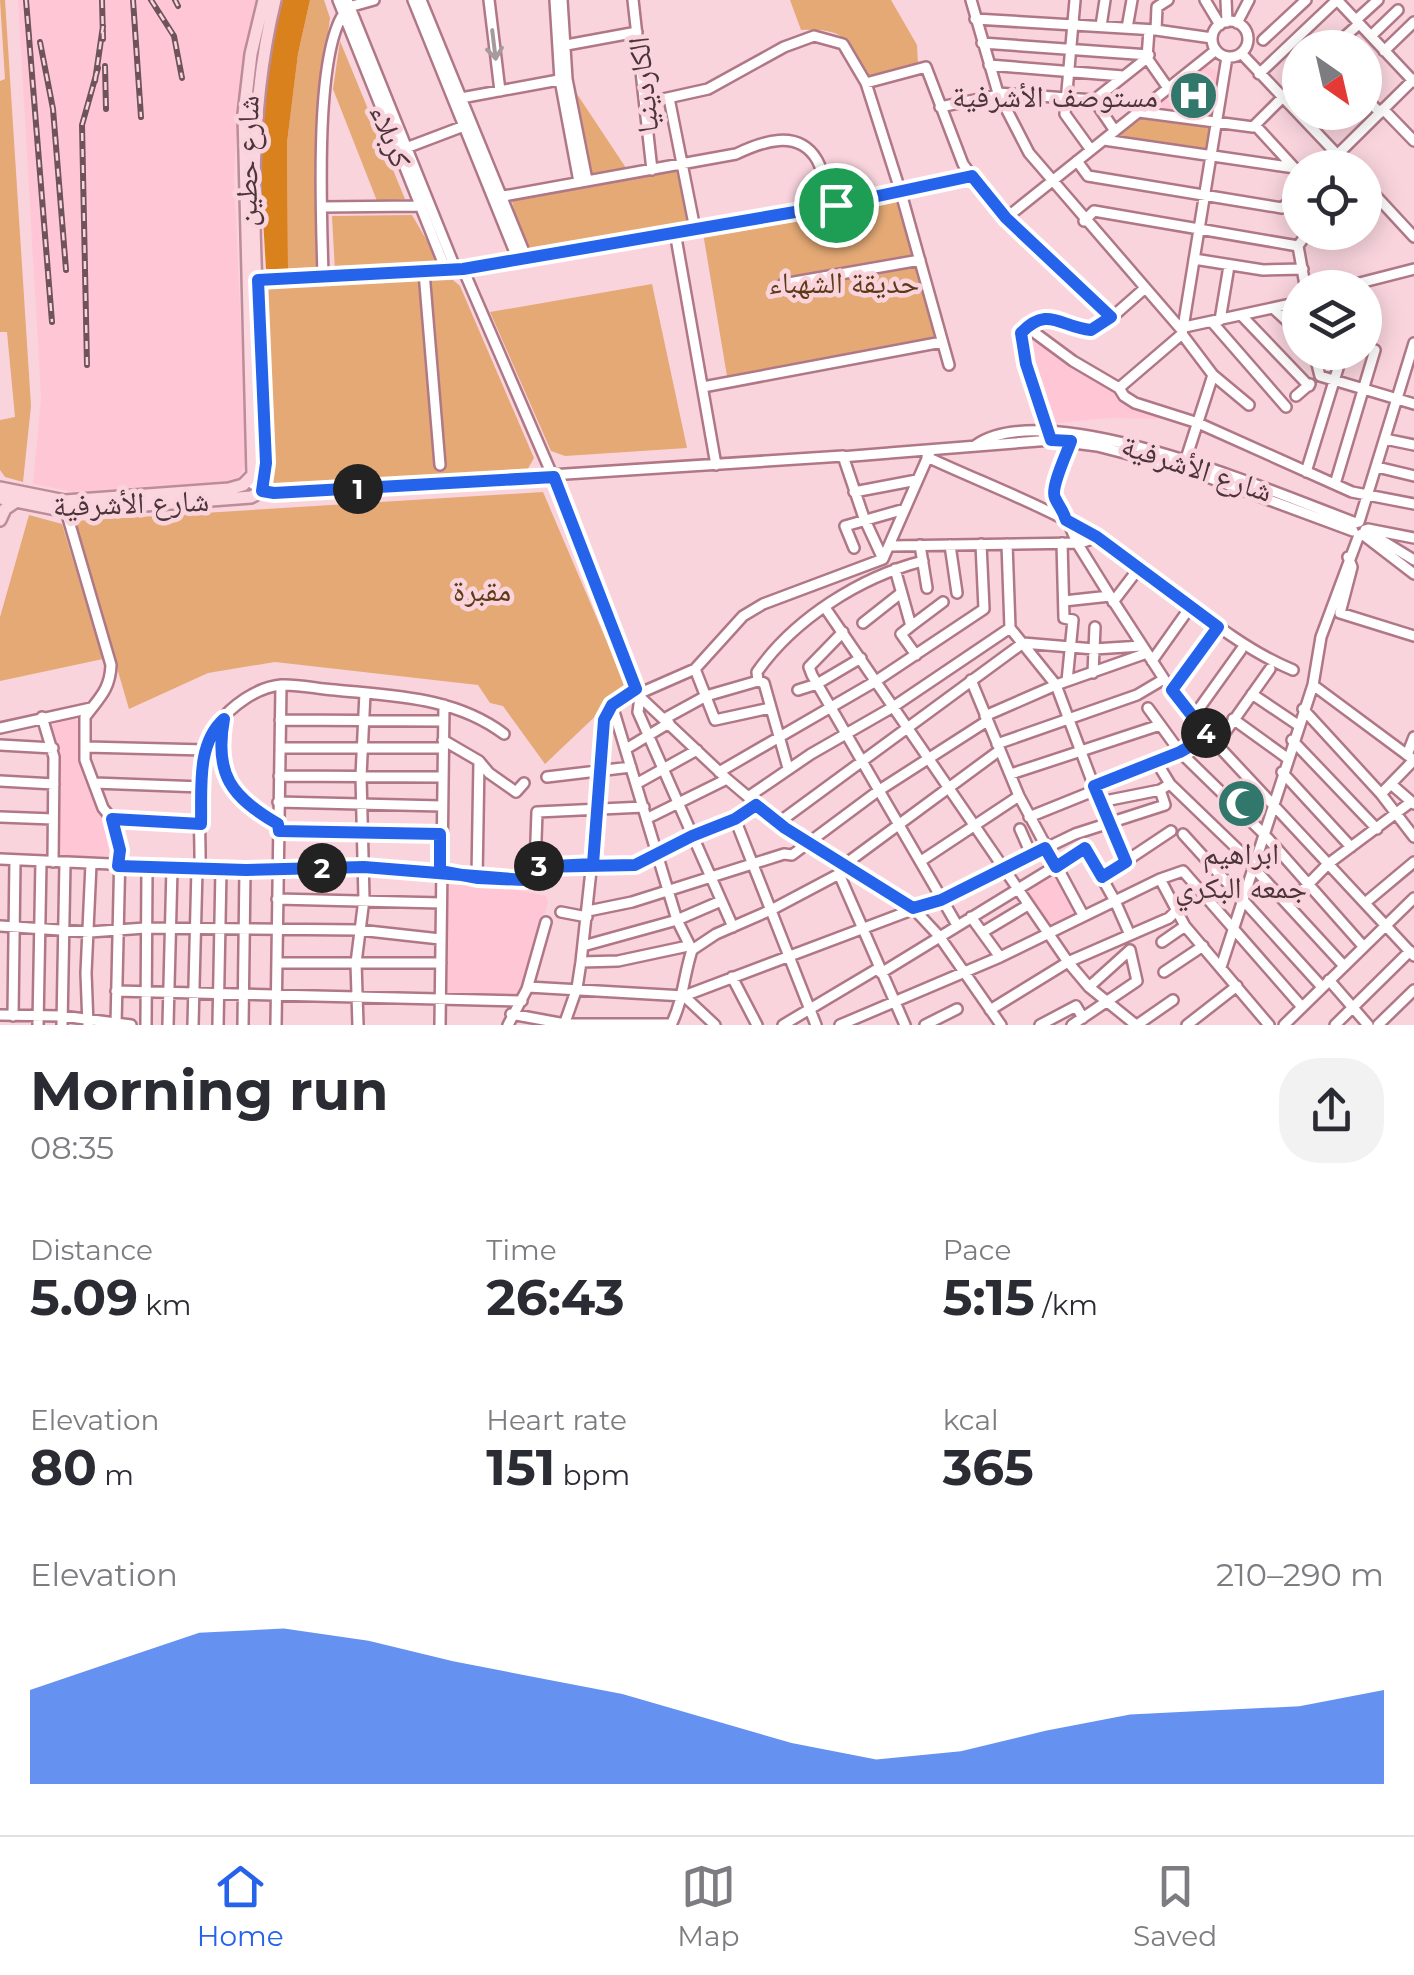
<!DOCTYPE html>
<html lang="en">
<head>
<meta charset="utf-8">
<style>
  body { margin:0; font-family:Montserrat,"Noto Naskh Arabic",sans-serif; background:#f2f2f3; color:#2b2b33; height:100vh; display:flex; flex-direction:column; font-size:38px; white-space:nowrap }
  * { box-sizing:border-box; margin:0 }
  p { font-size:32px; color:#7c7c81 }
  .icon { flex:none; width:55px; height:55px; fill:none; stroke:currentColor; stroke-width:2; stroke-linecap:round; stroke-linejoin:round }
  .map { position:relative; height:1025px; overflow:hidden }
  .drawer { display:flex; flex-direction:column; background:#fff; flex:1 }
  .drawer>* { flex:none }
  .needle { width:65px; rotate:146deg }
  .buttons { position:absolute; left:1282px; top:30px; display:grid; gap:20px }
  .buttons a { display:grid; place-items:center; width:100px; height:100px; border-radius:50%; background:#fff; box-shadow:0 5px 25px #0003; font-size:50px }
  .pin { position:absolute; display:grid; place-items:center; width:85px; height:85px; color:#fff; margin:-42px; border:5px solid #fff; border-radius:50%; box-shadow:0 2px 10px #0007 }
  .km { position:absolute; width:50px; height:50px; margin:-25px; border-radius:50%; background:#222; color:#fff; font-size:28px; line-height:50px; text-align:center }
  .round { display:grid; place-items:center; flex:none; width:105px; height:105px; border-radius:40px; background:#f2f2f3 }
  .headline { display:flex; align-items:center; justify-content:space-between; height:170px; padding:0 30px }
  h1 { font-size:55px; font-weight:700; line-height:75px }
  .figures { display:grid; grid-template-columns:repeat(3,1fr); gap:15px; height:170px; padding:10px 30px }
  .figures div { display:grid; align-content:center }
  .figures b { font-size:50px; font-weight:700 }
  .figures small { font-size:28px; font-weight:400 }
  .figures p { font-size:28px }
  .chart { height:280px; padding:20px 30px }
  .chart p { display:flex; justify-content:space-between }
  .chart svg { width:100%; height:180px; margin-top:10px; fill:#2563eb; opacity:.7 }
  .menu { display:flex; justify-content:space-around; align-items:center; height:140px; border-top:2px solid #e1e1e2; background:#fff; font-size:28px; color:#7c7c81 }
  .menu a { display:grid; justify-items:center; gap:5px }
  .menu .selected { color:#2563eb }
  .map>svg:first-child { display:block }
  .built { fill:#ffc7d5 }
  .green { fill:#e4a975 }
  .forest { fill:#d9811d }
  .lines { fill:none; stroke-linecap:round; stroke-linejoin:round }
  .minor-casing { stroke:#b07887; stroke-width:14 }
  .major-casing { stroke:#bc8c98; stroke-width:16 }
  .minor { stroke:#fff; stroke-width:9 }
  .major { stroke:#fbd6df; stroke-width:11 }
  .rail-casing { stroke:#6e535a; stroke-width:6 }
  .rail { stroke:#f9d4dd; stroke-width:2.5; stroke-dasharray:8; stroke-linecap:butt }
  .oneway { stroke:#a69a9c }
  .route-casing { stroke:#fff; stroke-width:20 }
  .route { stroke:#2563eb; stroke-width:12 }
  .labels { text-anchor:middle; dominant-baseline:central; stroke-width:9; stroke-linejoin:round; paint-order:stroke }
  .street-label { font-size:30px; fill:#4c343a; stroke:#f9d4dd }
  .poi-label { font-size:30px; fill:#4c343a; stroke:#f9d4dd; text-anchor:end }
  .park-label { font-size:30px; fill:#5e3916; stroke:#f9d4dd }
</style>
</head>
<body>
<div class="map">
<svg width="1414" height="1025" viewBox="0 0 1414 1025">
  <rect width="100%" height="100%" fill="#f9d4dd"/>
  <path class="built" d="M18,0H257L242,62L234,174L247,463L239,477L229,481L73,492L33,484L41,397Z
    M1207,66L1222,74L1213,118L1152,109Z
    M1028,333L1103,387L1161,411L1158,419L1110,418L1056,423L1048,418Z
    M74,718L78,721L79,763L89,792L103,818L114,856H62L58,852V750L52,726L58,721Z
    M1053,868L1078,913L1047,930L1017,890Z
    M471,880L546,896L548,902L522,994L517,997H447L449,882Z"/>
  <path class="green" d="M0,0H5L31,406L23,482L5,477L0,470V420L15,417L7,332H0V81L5,79Z
    M310,0H324L330,18L315,129L316,267L288,269L287,143L298,54Z
    M790,0H891L917,45L918,64L868,78C851,40 846,28 801,30Z
    M340,41L405,199L377,201L333,89Z
    M577,94L626,168L590,176Z
    M1142,116L1213,127L1207,153L1115,138Z
    M676,168L690,222L531,256L523,247L511,197Z
    M900,199L937,340L727,376L703,233Z
    M412,215L440,263L335,272L332,216Z
    M453,280L460,286L534,458L526,472L272,485L267,291L273,285Z
    M652,284L687,448L565,456L551,451L490,312Z
    M543,492L628,691L604,708L545,764L503,706L490,703L478,685L275,662L208,673L129,709L74,521Z
    M29,515L62,524L103,659L0,681V617Z"/>
  <path class="forest" d="M283,0H310L298,54L287,143L288,269H266C262,199 256,129 267,60C271,40 278,20 283,0Z"/>
  <g class="lines">
    <defs>
      <path id="minor" d="M338,0L446,270
        M347,0L456,270
        M413,0L518,260
        M421,0L527,259
        M489,0L500,91
        M555,0L560,80L579,182
        M562,0L567,79L587,180
        M633,0L652,170
        M971,0L998,93L1029,153L1180,328L1300,302
        M1075,0L1065,114L1091,150
        M1205,0L1220,25
        M1226,0L1227,22
        M1337,0L1414,82
        M975,19L1156,30L1212,38
        M1356,20L1378,0
        M1212 39a18 18 0 1 1 36 0a18 18 0 1 1-36 0Z
        M1237,23L1249,0
        M1101,26L1105,0
        M1127,28L1132,0
        M1149,30L1147,58L1168,88
        M1156,30L1157,7L1168,0
        M1371,36L1398,10
        M1263,40L1306,0
        M982,43L1149,55
        M561,46L637,32
        M1332,48L1359,24
        M1384,51L1414,22
        M1241,53L1350,168
        M989,65L1123,76
        M1259,74L1337,0
        M866,83L926,67L963,164L987,197L1111,317
        M998,93L1094,100
        M1365,97L1380,113
        M461,98L564,79
        M669,98L695,229
        M645,103L708,89L784,47L814,36L843,44L866,83L901,193L949,365
        M940,107L999,95
        M1383,109L1414,141
        M1139,112L1253,127L1300,80
        M1255,125L1300,174
        M1115,131L1094,100L1147,58
        M1104,140L1295,168
        M406,148L464,126
        M1077,161L1088,176L1282,208L1300,191
        M1324,168L1414,79
        M1365,184L1414,237
        M493,198L736,154C761,142 798,128 817,160C824,173 828,191 835,205
        M322,207L418,206
        M1006,218L1216,50
        M1084,221L1094,211L1298,246
        M675,232L716,465
        M1308,232L1298,246L1305,285L1309,288
        M1194,259L1263,270L1303,269
        M463,269L553,477L640,697L727,779L785,828L913,908L939,936L1001,1025
        M424,272L440,465
        M323,277C322,223 312,41 349,7L374,0
        M258,279L463,269L901,193L972,176
        M783,284L920,260
        M1340,288L1414,269
        M1274,309L1300,333
        M1242,316L1309,386
        M1220,320L1229,266
        M1212,322L1286,407
        M1027,327C1053,308 1063,328 1091,330L1102,326L1144,289
        M1182,334L1213,375L1184,465
        M1314,352L1320,376L1414,404
        M1213,375L1249,405
        M703,387L942,342
        M1119,388L1124,396L1135,403L1198,423L1352,492L1414,504
        M1296,396L1310,384
        M1385,439L1414,445
        M1051,440L1020,338L1027,327L1073,361L1119,388L1182,334L1227,57
        M1071,441L1054,488V497L1062,507L1077,543L1110,596L1164,679L1209,736
        M976,445C1049,394 1278,494 1356,523
        M889,453L1051,440L1097,446L1183,468L1353,531
        M843,456L864,518L883,559
        M841,457L890,453
        M927,457C983,483 1042,505 1095,536C1164,576 1218,639 1293,670
        M1377,467L1414,476
        M1306,472L1343,352
        M249,481L262,491L274,493L843,456
        M1335,484L1375,350
        M854,492L917,480
        M66,511L111,665C110,690 99,698 85,717V760L103,808L112,819L120,850L116,1025
        M1359,522L1414,343
        M1368,529L1414,538
        M1365,530L1414,560
        M1362,534L1414,574
        M1062,543L1064,618L1073,620L1067,681
        M1007,544L1010,628L1056,685L1108,824L1126,861
        M920,545L927,588
        M950,545L957,593
        M890,546L1081,543L1097,537
        M854,548L845,526L905,509
        M1348,557L1352,567L1340,613L1414,636
        M895,569L911,626L901,634L916,655
        M1064,601L1110,596
        M1113,602L1139,568
        M826,609L1068,962L1089,987L1136,1025
        M863,623L901,593
        M911,626L943,602
        M843,632L809,667L812,675L957,925
        M1152,661L1191,606
        M695,669L715,720L770,708
        M1093,673L1095,627
        M971,680L1019,796L1083,915
        M758,681L764,683L788,768
        M1313,685L1414,760L1381,794
        M636,689L612,705L677,920L692,950C683,978 684,998 671,1025
        M798,690L817,684L861,658
        M1172,690L1218,627
        M638,694L695,669L743,616L763,604L883,559L930,452
        M1252,694L1298,725
        M640,697L638,712L733,927
        M1148,708L1180,752L1263,833L1363,946
        M1303,709L1381,794L1414,837
        M985,716L1056,685L1147,653
        M42,717L54,757L53,862
        M1193,717L1241,650
        M223,719C214,774 231,797 278,824
        M664,719L706,696L758,681L757,672C794,619 860,577 923,561
        M1233,719L1287,758
        M280,720L444,721
        M0,728L91,708
        M443,740L479,761L489,773L516,792L524,783
        M1292,740L1377,829
        M997,744L1137,695L1164,679
        M1217,744L1270,669
        M0,745L53,748
        M86,747L205,750
        M280,748H443
        M626,749L669,723
        M1407,755L1414,737
        M1156,761L1170,784L1253,864
        M719,772L876,681L984,609L981,544
        M1282,772L1351,847
        M1011,774L1160,725
        M279,776L442,777
        M547,777L631,767
        M0,781L54,784
        M94,783L202,787
        M636,784L697,750
        M1391,784L1414,804
        M1094,786L1180,752L1209,736L1414,956
        M748,797L811,754L893,707L1010,628
        M278,802L441,806
        M1100,802L1160,790
        M0,817L53,819
        M1029,817L1096,790
        M648,818L727,779
        M112,819L201,824
        M735,819L816,1025
        M778,823L1023,643L1094,649L1142,646
        M1020,829L1031,854
        M279,831L440,834
        M1183,834L1322,987
        M0,859L245,870L364,867L524,880L535,867L635,865L735,819L756,805
        M921,861L1019,796
        M1252,866L1344,966
        M535,867L537,812L644,807
        M200,869C201,830 193,757 217,725C231,706 257,687 281,685C298,684 318,689 335,690C394,696 455,697 504,734
        M1102,877L1171,831
        M477,878L479,761
        M1160,879L1185,926L1269,1025
        M277,899L441,903
        M1365,903L1414,862
        M1288,905L1328,864L1411,802
        M588,911L632,902L784,854L792,855L878,791L987,721
        M561,912L587,917
        M971,917L1000,957
        M0,926L90,932L145,928L359,930L440,939
        M983,932L1028,905
        M1162,942L1185,926
        M583,946L677,920L721,901
        M692,950L716,934L771,910L839,874
        M581,962L618,961L688,946
        M277,963H441
        M1221,967L1313,685L1321,637L1359,535
        M1164,972L1203,946
        M732,977L757,1025
        M1329,980L1368,1025
        M528,987L684,996L941,899L1075,834L1165,805L1160,790L1170,784
        M116,991L522,1001
        M684,996L715,1025
        M990,1010L1068,962L1169,918L1176,911
        M511,1014L565,1024H671
        M0,1015L62,1016L131,1025
        M13,1016L15,860
        M38,1025L41,861
        M62,1025L65,862
        M88,1025L86,973L91,864
        M146,1025L147,867
        M168,1025L172,868
        M193,1025L197,869
        M218,1025L221,870
        M243,1025L245,870
        M276,1025L281,685
        M358,1025L356,963L364,899L361,776L365,693
        M440,1025L444,705
        M508,1025L527,989L546,922
        M564,1025L577,988L581,962L602,770L604,720L612,705
        M783,1025L877,969L881,973L1085,848L1115,901L1130,935
        M840,1025L1000,957L1160,879L1183,871L1302,1007
        M905,1025L839,874L844,865L1000,750
        M925,1025L957,1009
        M1040,1025L1076,1006L1083,1018
        M1072,1025L1137,981L1130,950L1089,987
        M1137,1025L1173,1000
        M1187,1025L1237,986
        M1284,1025L1414,898
        M1335,1025L1410,951
        M1378,1025L1414,990"/>
      <path id="major" d="M0,488L65,501L229,489L243,485L253,475L244,114L251,54L264,0
        M0,498L66,511L251,497L262,491L267,463C259,309 238,151 275,0
        M0,520L5,509L15,502"/>
    </defs>
    <use href="#minor" class="minor-casing"/>
    <use href="#major" class="major-casing"/>
    <use href="#minor" class="minor"/>
    <use href="#major" class="major"/>
    <defs>
      <path id="rail" d="M26,0L52,322
        M102,0L103,39
        M133,0L141,117
        M151,0L174,36L182,78
        M175,0L178,6
        M40,42L53,109L66,270
        M105,66L106,109
        M95,81L103,26
        M87,365L82,125L98,68"/>
    </defs>
    <use href="#rail" class="rail-casing"/>
    <use href="#rail" class="rail"/>
  </g>
  <defs><path id="oneway-shaft" d="M-6 0H5M1.5-3L5.5 0L1.5 3" fill="none" stroke-width="1.6" stroke-linecap="round" stroke-linejoin="round" transform="scale(2.5)"/></defs>
  <use class="oneway" href="#oneway-shaft" transform="translate(494 45) rotate(83)"/>
  <g class="lines">
    <defs>
      <path id="route" d="M836,205L463,269L258,280L266,463L262,491L274,493L554,477L636,689L612,705L604,720L593,864L535,867L524,880L364,867L246,870L118,866L120,850L112,819L201,824C202,790 196,744 224,719C214,774 231,797 278,824L279,831L440,834V871L478,878L524,880L535,867L635,865L692,836L735,819L756,805L785,828L913,908L941,900L1045,848L1056,867L1085,848L1102,877L1126,862L1094,786L1180,752L1208,736L1172,690L1218,627L1097,537L1066,520C1063,510 1059,507 1055,498C1050,488 1067,453 1071,441L1051,440L1026,364L1021,333C1048,305 1060,327 1091,330L1111,317L1006,218L972,176L836,205"/>
    </defs>
    <use href="#route" class="route-casing"/>
    <use href="#route" class="route"/>
  </g>
  <defs>
    <symbol id="hospital-disc" viewBox="-11 -11 22 22"><circle r="9.5" fill="#32776c" stroke="#f9d4dd"/><path d="M-5-5h3v3.5h4V-5h3V5h-3V1.5h-4V5h-3Z" fill="#fff"/></symbol>
    <symbol id="mosque-disc" viewBox="-11 -11 22 22"><circle r="9.5" fill="#32776c" stroke="#f9d4dd"/><path d="M3.5-4.9A6 6 0 1 0 3.5 4.9A5 5 0 1 1 3.5-4.9Z" fill="#fff"/></symbol>
  </defs>
  <g fill-rule="evenodd">
    <use href="#hospital-disc" x="1166" y="68" width="55" height="55"/>
    <use href="#mosque-disc" x="1214" y="776" width="55" height="55"/>
  </g>
  <g class="labels">
    <g class="street-label">
      <text transform="translate(643 85) rotate(-96)">الكاردينيا</text>
      <text transform="translate(391 136) rotate(69)">كربلاء</text>
      <text transform="translate(247 161) rotate(-89)">شارع حطين</text>
      <text transform="translate(1197 468) rotate(18)">شارع الأشرفية</text>
      <text transform="translate(131 503) rotate(-2)">شارع الأشرفية</text>
    </g>
    <g class="poi-label">
      <text x="1158" y="96">مستوصف الأشرفية</text>
      <text x="1241" y="853" text-anchor="middle">ابراهيم<tspan x="1241" dy="34">جمعه البكري</tspan></text>
    </g>
    <g class="park-label">
      <text x="844" y="282">حديقة الشهباء</text>
      <text x="482" y="590">مقبرة</text>
    </g>
  </g>
</svg>
<div class="buttons">
<a><svg class="needle" viewBox="-14 -14 28 28"><path d="M0-13l5 13h-10z" fill="#e53935"/><path d="M0 13l5-13h-10z" fill="#7c7c81"/></svg></a>
<a><svg class="icon" aria-label="locate" viewBox="0 0 24 24"><circle cx="12" cy="12" r="6"/><path d="M12 2v4M12 18v4M2 12h4M18 12h4"/></svg></a>
<a><svg class="icon" aria-label="layers" viewBox="0 0 24 24"><path d="M12 4l9 5-9 5-9-5zM3 14l9 5 9-5"/></svg></a>
</div>
<div class="pin" style="left:836px;top:205px;background:#1e9e55"><svg class="icon" aria-label="arrive" viewBox="0 0 24 24"><path d="M6 21V4h12l-3 4 3 4H6"/></svg></div>
<b class="km" style="left:358px;top:489px">1</b>
<b class="km" style="left:322px;top:868px">2</b>
<b class="km" style="left:539px;top:866px">3</b>
<b class="km" style="left:1206px;top:733px">4</b>
</div>
<section class="drawer">
<div class="headline"><div><h1>Morning run</h1><p>08:35</p></div><a class="round"><svg class="icon" aria-label="share" viewBox="0 0 24 24"><path d="M12 15V3M7 8l5-5 5 5M5 13v7h14v-7"/></svg></a></div>
<div class="figures">
<div><p>Distance</p><b>5.09<small> km</small></b></div>
<div><p>Time</p><b>26:43</b></div>
<div><p>Pace</p><b>5:15<small> /km</small></b></div>
</div>
<div class="figures">
<div><p>Elevation</p><b>80<small> m</small></b></div>
<div><p>Heart rate</p><b>151<small> bpm</small></b></div>
<div><p>kcal</p><b>365</b></div>
</div>
<div class="chart"><p><span>Elevation</span>210–290 m</p>
<svg viewBox="0 0 160 44" preserveAspectRatio="none"><path d="M0 44V21L10 14L20 7L30 6L40 9L50 14L60 18L70 22L80 28L90 34L100 38L110 36L120 31L130 27L140 26L150 25L160 21V44z"/></svg>
</div>
</section>
<nav class="menu">
<a class="selected"><svg class="icon" aria-label="home" viewBox="0 0 24 24"><path d="M3 11l9-7 9 7M6 9v11h12V9"/></svg>Home</a>
<a><svg class="icon" aria-label="map" viewBox="0 0 24 24"><path d="M3 6l6-2 6 2 6-2v14l-6 2-6-2-6 2zM9 4v14M15 6v14"/></svg>Map</a>
<a><svg class="icon" aria-label="saved" viewBox="0 0 24 24"><path d="M7 4h10v16l-5-4-5 4z"/></svg>Saved</a>
</nav>
</body>
</html>
